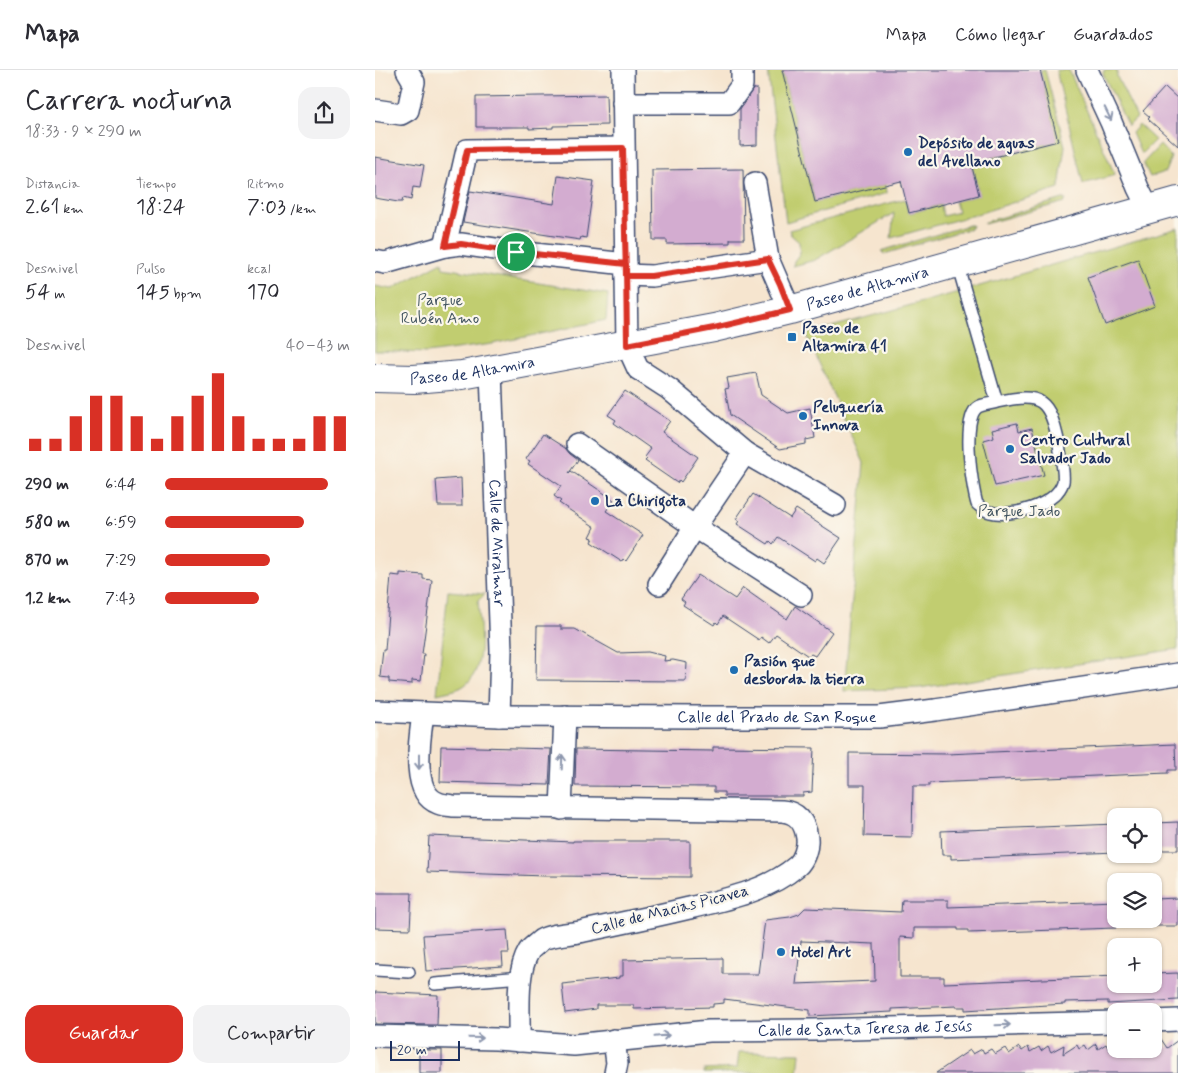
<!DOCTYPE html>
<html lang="es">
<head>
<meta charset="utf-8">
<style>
  body { margin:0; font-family:Mynerve,sans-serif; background:#f2f2f3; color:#2b2b33; height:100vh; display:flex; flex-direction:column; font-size:19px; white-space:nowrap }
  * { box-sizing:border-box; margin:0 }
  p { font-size:16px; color:#7c7c81 }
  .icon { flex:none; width:28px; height:28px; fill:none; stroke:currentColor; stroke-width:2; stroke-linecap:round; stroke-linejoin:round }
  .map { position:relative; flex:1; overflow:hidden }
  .details { display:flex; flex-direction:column; background:#fff; width:375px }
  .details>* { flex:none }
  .controls { position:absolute; left:732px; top:738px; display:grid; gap:10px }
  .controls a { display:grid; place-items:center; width:55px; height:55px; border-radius:10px; background:#fff; box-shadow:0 1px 4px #0004; font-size:25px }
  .scale { position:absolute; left:15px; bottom:12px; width:70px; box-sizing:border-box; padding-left:5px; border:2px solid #1b2f5e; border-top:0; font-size:14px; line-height:18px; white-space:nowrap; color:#1b2f5e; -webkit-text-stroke:4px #fbf7ec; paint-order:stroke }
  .pin { position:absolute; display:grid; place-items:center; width:42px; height:42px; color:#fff; margin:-21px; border:2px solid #fff; border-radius:50%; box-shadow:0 1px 5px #0007 }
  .round { display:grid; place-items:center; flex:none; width:52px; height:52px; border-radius:15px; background:#f2f2f3 }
  .head { display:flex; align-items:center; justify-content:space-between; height:85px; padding:0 25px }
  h1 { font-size:28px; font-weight:600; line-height:38px }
  .figures { display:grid; grid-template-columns:repeat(3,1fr); gap:8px; height:85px; padding:5px 25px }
  .figures div { display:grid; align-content:center }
  .figures b { font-size:21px; font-weight:600 }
  .figures small { font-size:14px; font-weight:400 }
  .figures p { font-size:14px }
  .chart { height:140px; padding:10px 25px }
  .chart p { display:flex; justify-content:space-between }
  .chart svg { width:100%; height:90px; margin-top:5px; stroke:#d93025; stroke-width:6 }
  .primary-button { display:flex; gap:10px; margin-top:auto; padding:10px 25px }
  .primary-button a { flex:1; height:58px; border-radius:15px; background:#d93025; color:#fff; font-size:20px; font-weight:600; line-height:58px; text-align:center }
  .primary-button a+a { background:#f2f2f3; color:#2b2b33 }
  ul { padding:0 25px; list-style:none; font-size:16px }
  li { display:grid; grid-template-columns:80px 60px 1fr; align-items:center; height:38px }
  li i { height:12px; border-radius:6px; background:#d93025 }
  header { display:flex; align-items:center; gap:30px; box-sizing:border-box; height:70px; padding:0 25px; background:#fff; border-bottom:1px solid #e1e1e2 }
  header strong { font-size:24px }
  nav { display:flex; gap:28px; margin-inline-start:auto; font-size:18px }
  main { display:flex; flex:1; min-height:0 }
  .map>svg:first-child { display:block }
  .green { fill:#c1cd6f; stroke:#6e7e66 }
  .building { fill:#d3acd0; fill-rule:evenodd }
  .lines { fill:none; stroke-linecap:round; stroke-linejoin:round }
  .service-casing { stroke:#3c4a6f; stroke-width:14 }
  .minor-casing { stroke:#3c4a6f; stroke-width:24 }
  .secondary-casing { stroke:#3c4a6f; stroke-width:30 }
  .service { stroke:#fff; stroke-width:11 }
  .minor { stroke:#fff; stroke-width:21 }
  .secondary { stroke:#fff; stroke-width:28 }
  .oneway { stroke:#8d97ae }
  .route-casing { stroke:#fff; stroke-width:10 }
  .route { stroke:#d93025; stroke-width:6 }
  .poi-dot { fill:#1f6fb2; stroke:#fbf7ec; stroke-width:2 }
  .labels { text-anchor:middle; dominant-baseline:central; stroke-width:4.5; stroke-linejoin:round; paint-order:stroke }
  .poi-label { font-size:16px; font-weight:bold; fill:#1b2f5e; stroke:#fbf7ec; text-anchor:start }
  .street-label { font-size:16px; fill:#1b2f5e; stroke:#fbf7ec }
  .park-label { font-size:16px; fill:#445662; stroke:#fbf7ec }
</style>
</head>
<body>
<header>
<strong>Mapa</strong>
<nav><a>Mapa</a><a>Cómo llegar</a><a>Guardados</a></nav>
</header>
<main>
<section class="details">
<div class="head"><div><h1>Carrera nocturna</h1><p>18:33 · 9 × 290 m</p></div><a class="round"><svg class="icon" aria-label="share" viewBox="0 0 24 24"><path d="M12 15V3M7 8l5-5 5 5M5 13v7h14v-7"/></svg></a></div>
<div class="figures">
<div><p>Distancia</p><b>2.61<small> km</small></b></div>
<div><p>Tiempo</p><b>18:24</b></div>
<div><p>Ritmo</p><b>7:03<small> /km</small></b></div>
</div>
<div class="figures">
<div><p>Desnivel</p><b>54<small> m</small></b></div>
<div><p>Pulso</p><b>145<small> bpm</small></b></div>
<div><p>kcal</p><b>170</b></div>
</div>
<div class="chart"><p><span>Desnivel</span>40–43 m</p>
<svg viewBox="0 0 160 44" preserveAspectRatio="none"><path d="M5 44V38M15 44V38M25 44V27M35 44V17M45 44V17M55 44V27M65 44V38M75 44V27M85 44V17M95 44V6M105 44V27M115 44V38M125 44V38M135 44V38M145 44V27M155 44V27"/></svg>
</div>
<ul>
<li><b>290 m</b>6:44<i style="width:88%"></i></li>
<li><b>580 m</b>6:59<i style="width:75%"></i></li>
<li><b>870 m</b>7:29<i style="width:57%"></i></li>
<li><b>1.2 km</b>7:43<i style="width:51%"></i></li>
</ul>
<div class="primary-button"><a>Guardar</a><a>Compartir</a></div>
</section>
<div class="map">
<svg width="803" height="1003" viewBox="0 0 803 1003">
  <rect width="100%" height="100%" fill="#fbf7ec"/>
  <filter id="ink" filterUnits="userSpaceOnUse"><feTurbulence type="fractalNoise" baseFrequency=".02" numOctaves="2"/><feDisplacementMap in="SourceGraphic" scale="10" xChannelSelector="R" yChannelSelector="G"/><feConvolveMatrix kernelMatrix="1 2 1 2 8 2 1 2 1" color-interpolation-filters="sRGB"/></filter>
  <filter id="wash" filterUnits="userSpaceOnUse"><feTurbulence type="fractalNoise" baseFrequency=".0096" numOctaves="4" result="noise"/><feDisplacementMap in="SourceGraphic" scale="20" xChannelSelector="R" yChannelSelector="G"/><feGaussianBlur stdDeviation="1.12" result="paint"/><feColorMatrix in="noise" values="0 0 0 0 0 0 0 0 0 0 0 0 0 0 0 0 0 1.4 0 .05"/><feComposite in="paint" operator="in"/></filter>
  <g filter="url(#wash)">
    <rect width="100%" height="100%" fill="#f6e5cf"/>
    <path class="green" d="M393,0H407L440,132L511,114L512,123L411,152Z
      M665,0H670L690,76L684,118L599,145L516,168L519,143L440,190L418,196L419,191L425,183L424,172L416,165L414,160L530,129L534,143L566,135L568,146L583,142L580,131L604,125L596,93L682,71Z
      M681,0H694L740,105L708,114Z
      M729,0H742V7L762,48L753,56L728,4Z
      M764,55L780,70L766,84L757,63Z
      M785,75L796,87L790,102L775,107L768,93Z
      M688,129H690V132L609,154L610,152Z
      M594,155H597L596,158L509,184L506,181Z
      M803,158V579L544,618L469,621L489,393L431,264L591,220Z
      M67,192L68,198L233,224L231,250L117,274L52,283L0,281V216L17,219Z
      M73,521L110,524L103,531C105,556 113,605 85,618C78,621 70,622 62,624Z
      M364,982L425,983L423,1003H329V1000L362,998Z"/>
    <g id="blocks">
      <path class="building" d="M407,0H665L683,71L596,93L604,125L534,143L526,111L440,132Z
        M790,17L803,29V76L773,49L775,47L768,41Z
        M378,19H382V75L365,76V39Z
        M231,25L232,55L178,56V58L154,59V57H101V27Z
        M0,87L49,95L45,118L38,117L36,130L28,128L27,132H23L0,128Z
        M368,99L369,169H355V173L292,174V170H278L277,100Z
        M183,106L219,111L211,168L206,167L205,170L88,152L95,121L179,134Z
        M763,189L780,236L730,255L713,207Z
        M381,303L386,325L413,343L435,338L440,368L431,370V374L405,379L355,345L350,319L354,318L352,308Z
        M250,321L295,351L287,362L323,387L306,412L304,410L302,413L270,391L272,389L270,387L276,379L239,353L241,350L233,345Z
        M642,353L644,361L657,358L669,405L620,416L608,370L619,367L617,359Z
        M168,364L190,378L195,384L203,390L194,403L196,401L239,430L231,441L268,465L251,491L249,489L247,492L216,472L218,468L215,467L220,457L184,433L186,431L179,426L186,416L153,394L155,391L151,389Z
        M86,408L87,436H63L61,410Z
        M378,424L415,448L421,439L466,468L449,493L442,488L440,491L403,467L398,474L395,471L393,474L362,454L364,451L361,449Z
        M25,503L48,505V509L57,510L47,584H49L46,611L37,610V614L14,612V608L5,607L8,580H10L16,505L25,506Z
        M323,505L360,529L368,518L412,549L420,536L457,562L440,586L436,584L433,586L401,564L394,573L386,567L384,570L348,546L343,554L341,552L339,555L308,535L310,532L306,529Z
        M162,556H186V559H200L243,583L273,582L290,586L289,591L298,590L312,593L311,611L161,610Z
        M800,674L801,700H793V703L554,713V716H538L537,767L489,766L490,715H474V683L572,684Z
        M66,676L176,679L174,715L65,712Z
        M338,677L439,678L437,722L428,723V726H349V722H339V717L200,716L201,679L338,681Z
        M803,752V780H779V753Z
        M741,754V782L576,789V785H567L566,761Z
        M54,766L198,772V771H315V807L170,806L52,802Z
        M0,823H37L35,859L0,858Z
        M803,828V856H779V829Z
        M527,830H573V837L741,831V858L593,863V860H583V858H539V868L525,867V907H569V913L741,906V914H779V904L803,903V930L733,934V931L690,932V934L590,940V937H581V936L517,939V942L435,946V940L349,929V933L338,934V937L259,939V935H221V939L190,943L187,914L244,908V906H248V890L348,888V904H383L390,850L415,847L424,844L430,838L526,842ZM426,871L499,874L500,911L421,914Z
        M132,860L134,883H127L128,896L51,901L48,865Z
        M0,922L63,925L62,955L0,954Z
        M779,963H782L792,978L803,970V1003H561L595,980L598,984L607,979L609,983L616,979L620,984L630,978L634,984L644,977L647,981L653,977L655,982L664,977L666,981L673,976L676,982L689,975L688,984L702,975L704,979L710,975L713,980L721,974L723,979L731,974L734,980L779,979Z
        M44,980H67V1003H44Z"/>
    </g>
  </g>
  <g filter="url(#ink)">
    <use href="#blocks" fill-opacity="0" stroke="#3c4a6f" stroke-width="1"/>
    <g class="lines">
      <defs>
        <path id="service" d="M582,193L622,332C667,322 674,329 684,374C685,383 690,404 688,412C681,435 636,448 615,442C610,441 606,437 602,434C597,417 586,347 603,337C608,334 616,334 622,332
          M0,900L34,902
          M60,914L146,907"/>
        <g id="minor">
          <path d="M712,0L736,52L763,118L774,140"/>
          <path d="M248,33H354L367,15V0"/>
          <path d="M0,40L26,44L33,40L39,12L32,0"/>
          <path d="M380,113L393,189L415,240"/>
          <path d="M70,176L92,80L248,78"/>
          <path d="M0,191L10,193L70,176L86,174L141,182L251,194"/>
          <path d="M251,205L277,206L393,189"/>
          <path id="s1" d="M116,301L126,581L124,646"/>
          <path d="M202,374L320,457L370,383L294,319L263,299L252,275L248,0"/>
          <path d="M370,383L460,435"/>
          <path d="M284,514L320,457L426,525"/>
          <path id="s2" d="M0,641L124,646L327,647H504L560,640L803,604"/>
          <path d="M48,644C45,667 35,723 63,733C67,735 73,735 78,736L407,741C422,742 430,752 432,768C433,777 429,790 422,796C391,822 348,830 310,839C276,847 243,854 209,861C199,864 173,864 165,871C162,874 157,877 154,881C140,904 145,944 144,971"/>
          <path d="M186,739L190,646"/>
          <path d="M779,951L803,950"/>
          <path id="s3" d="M0,966L121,969L199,975L334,961L438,960L741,952"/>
          <path d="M239,970L242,993L240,1003"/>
        </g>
        <g id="secondary">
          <path id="s4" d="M0,308L39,309L87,305L339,258L415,240L803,131"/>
        </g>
      </defs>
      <use href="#service" class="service-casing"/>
      <use href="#minor" class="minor-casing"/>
      <use href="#secondary" class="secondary-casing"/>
      <use href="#service" class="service"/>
      <use href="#minor" class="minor"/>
      <use href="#secondary" class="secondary"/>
    </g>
    <defs><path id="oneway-shaft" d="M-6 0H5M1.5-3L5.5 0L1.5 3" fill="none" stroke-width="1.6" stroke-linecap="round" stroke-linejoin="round" transform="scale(1.25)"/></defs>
    <g class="oneway">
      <use href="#oneway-shaft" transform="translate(733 44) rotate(64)"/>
      <use href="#oneway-shaft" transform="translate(44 692) rotate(90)"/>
      <use href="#oneway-shaft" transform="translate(187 692) rotate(-88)"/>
      <use href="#oneway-shaft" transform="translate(628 955) rotate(-2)"/>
      <use href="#oneway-shaft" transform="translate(287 966) rotate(-6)"/>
      <use href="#oneway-shaft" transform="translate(101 968) rotate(1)"/>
    </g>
  </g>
  <g class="lines" filter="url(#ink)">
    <defs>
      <path id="route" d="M141,182L251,194L252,275L339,258L415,240L405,214L393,189L276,206H251L248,78L92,80L70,176L86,174L141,182"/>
    </defs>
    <use href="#route" class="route-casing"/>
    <use href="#route" class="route"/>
  </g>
  <g class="poi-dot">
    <circle cx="533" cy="82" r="5"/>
    <rect x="412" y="262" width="10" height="10" rx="2.5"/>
    <circle cx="428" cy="346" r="5"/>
    <circle cx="635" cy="379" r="5"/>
    <circle cx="220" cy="431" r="5"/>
    <circle cx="359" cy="600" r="5"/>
    <circle cx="406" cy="882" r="5"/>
  </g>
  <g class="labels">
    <g class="poi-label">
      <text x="543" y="73">Depósito de aguas<tspan x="543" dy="18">del Avellano</tspan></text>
      <text x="427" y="258">Paseo de<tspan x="427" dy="18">Altamira 41</tspan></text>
      <text x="438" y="337">Peluquería<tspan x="438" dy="18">Innova</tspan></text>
      <text x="645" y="370">Centro Cultural<tspan x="645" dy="18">Salvador Jado</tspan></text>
      <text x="230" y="431">La Chirigota</text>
      <text x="369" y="591">Pasión que<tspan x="369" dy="18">desborda la tierra</tspan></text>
      <text x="416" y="882">Hotel Art</text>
    </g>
    <g class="street-label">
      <text stroke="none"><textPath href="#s4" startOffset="502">Paseo de Altamira</textPath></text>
      <text stroke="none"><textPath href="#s4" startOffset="98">Paseo de Altamira</textPath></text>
      <text stroke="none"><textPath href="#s1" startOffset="172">Calle de Miralmar</textPath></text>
      <text stroke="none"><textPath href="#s2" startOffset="402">Calle del Prado de San Roque</textPath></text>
      <text transform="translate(295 840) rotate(-14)">Calle de Macias Picavea</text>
      <text stroke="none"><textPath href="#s3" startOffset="491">Calle de Santa Teresa de Jesús</textPath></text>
    </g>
    <g class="park-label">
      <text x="65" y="230">Parque<tspan x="65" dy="18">Rubén Amo</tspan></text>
      <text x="644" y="441">Parque Jado</text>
    </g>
  </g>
</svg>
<div class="controls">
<a><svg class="icon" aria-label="locate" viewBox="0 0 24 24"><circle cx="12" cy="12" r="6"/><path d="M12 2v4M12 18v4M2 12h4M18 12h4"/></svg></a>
<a><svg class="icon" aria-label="layers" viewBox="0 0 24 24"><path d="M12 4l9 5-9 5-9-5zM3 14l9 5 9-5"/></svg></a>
<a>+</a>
<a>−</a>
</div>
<div class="scale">20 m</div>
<div class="pin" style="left:141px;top:182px;background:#1e9e55"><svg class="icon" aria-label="arrive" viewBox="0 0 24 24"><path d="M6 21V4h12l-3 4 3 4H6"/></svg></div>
</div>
</main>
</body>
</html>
